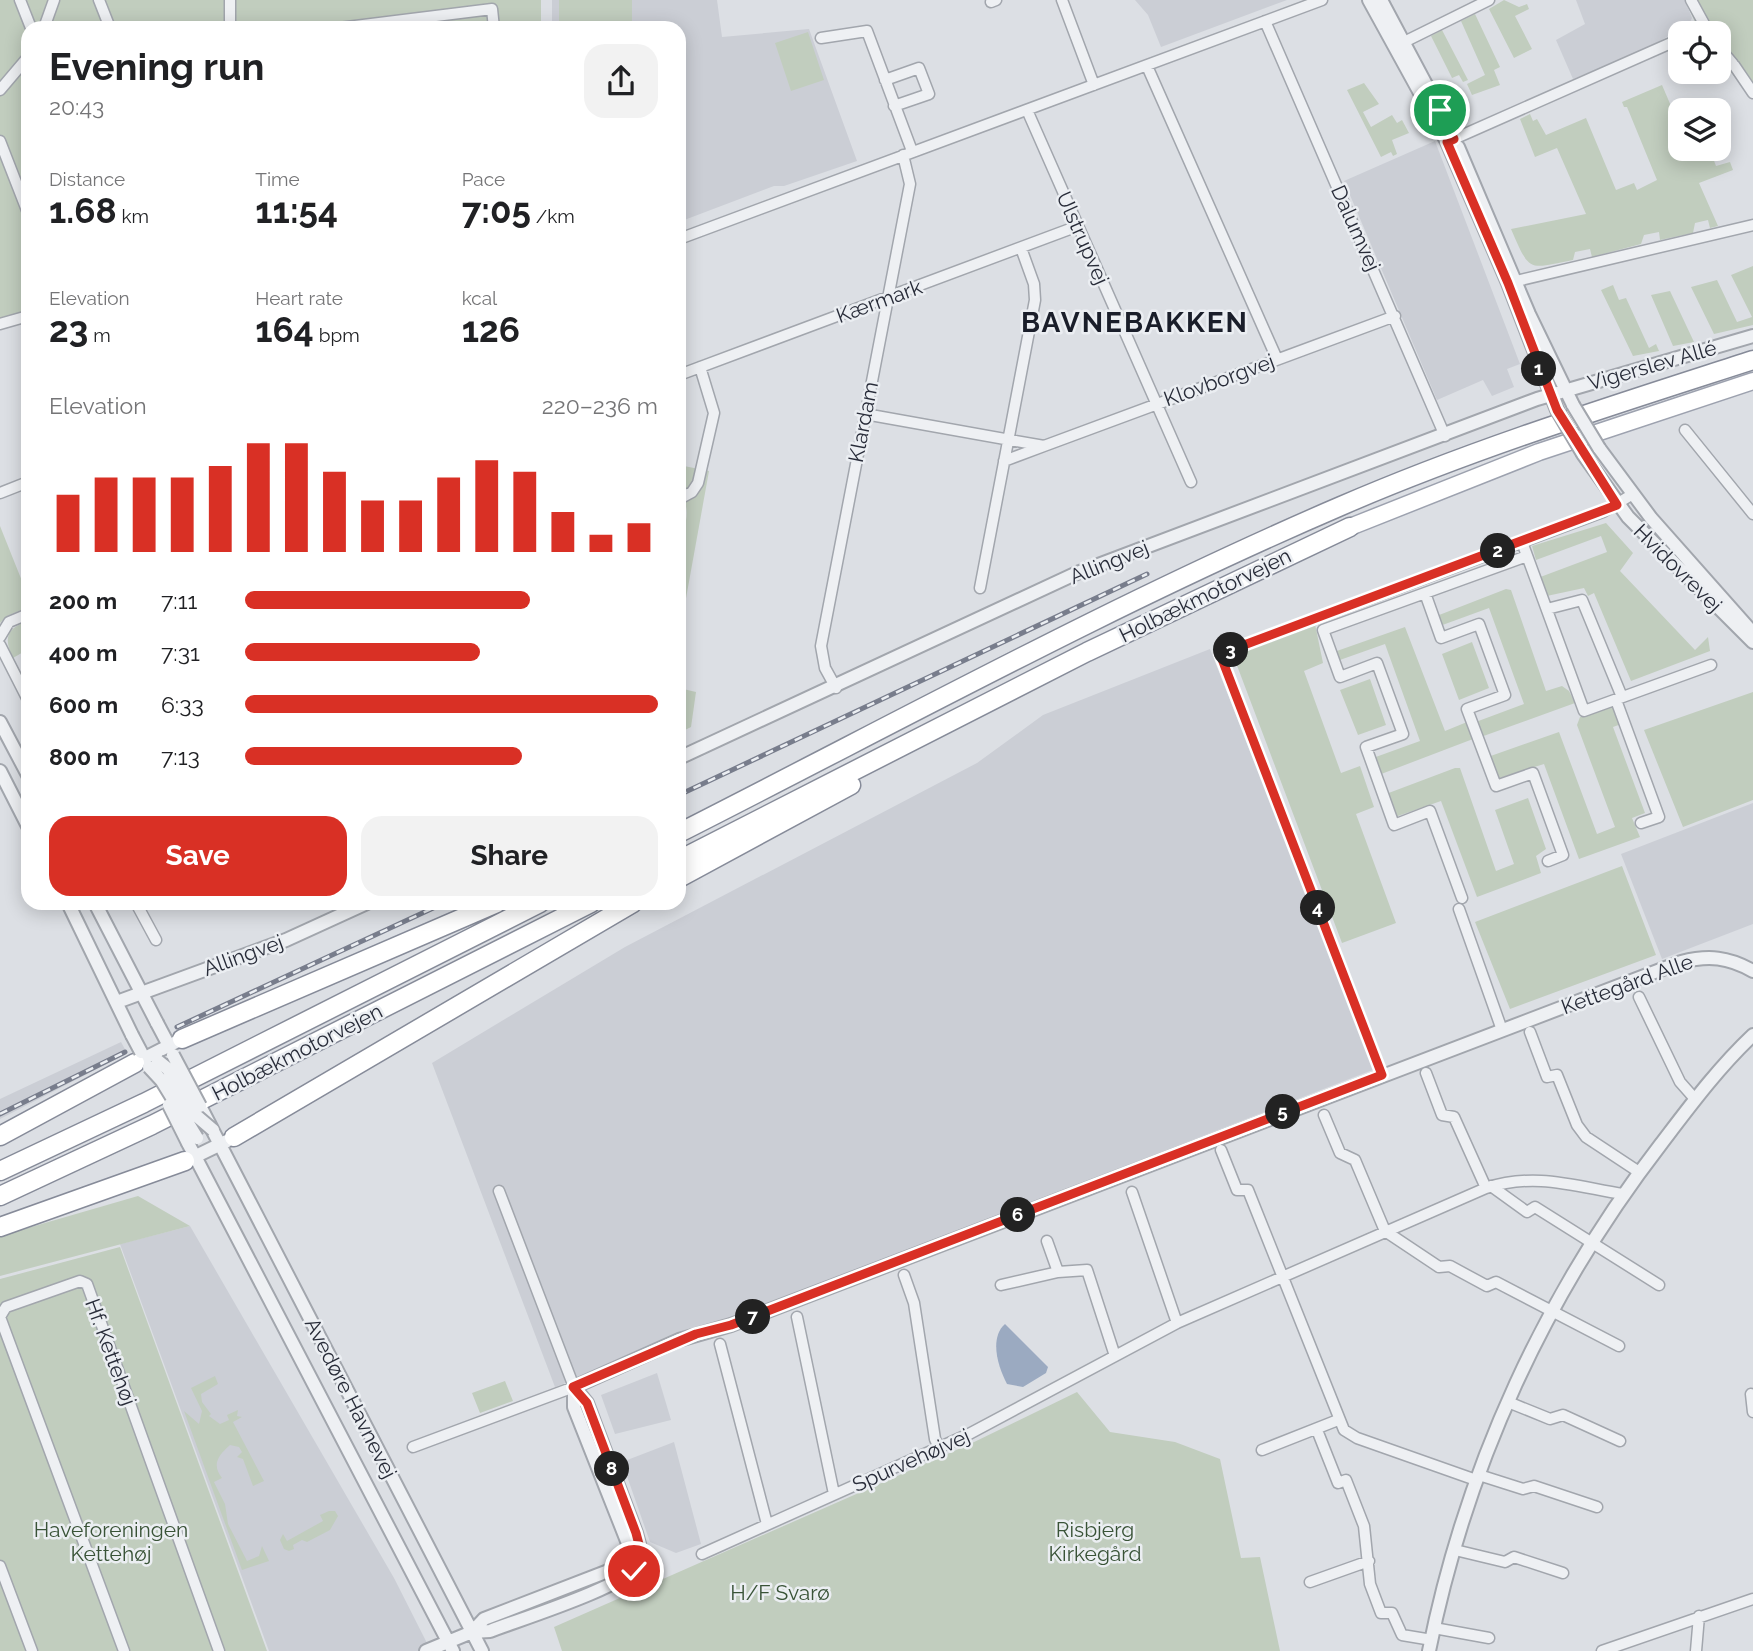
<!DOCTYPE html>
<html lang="en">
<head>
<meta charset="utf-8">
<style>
  body { margin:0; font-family:Raleway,sans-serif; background:#f2f2f2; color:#202124; height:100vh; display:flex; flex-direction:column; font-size:26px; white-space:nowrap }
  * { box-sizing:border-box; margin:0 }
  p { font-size:23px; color:#757577 }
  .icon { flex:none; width:38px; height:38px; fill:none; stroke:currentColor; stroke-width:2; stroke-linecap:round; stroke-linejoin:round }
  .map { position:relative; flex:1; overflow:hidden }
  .panel { position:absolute; left:21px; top:21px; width:665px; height:889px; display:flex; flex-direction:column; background:#fff; border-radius:21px; box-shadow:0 4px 18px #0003 }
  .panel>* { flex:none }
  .fabs { position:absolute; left:1668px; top:21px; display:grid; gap:14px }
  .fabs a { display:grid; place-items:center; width:63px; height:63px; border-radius:14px; background:#fff; box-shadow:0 4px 18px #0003; font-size:35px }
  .pin { position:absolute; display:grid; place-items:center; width:60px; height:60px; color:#fff; margin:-30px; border:4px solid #fff; border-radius:50%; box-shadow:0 2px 7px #0007 }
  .km { position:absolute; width:35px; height:35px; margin:-18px; border-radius:50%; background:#222; color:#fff; font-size:19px; line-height:35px; text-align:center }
  .round { display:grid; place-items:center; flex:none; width:74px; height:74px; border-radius:21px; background:#f2f2f2 }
  .headline { display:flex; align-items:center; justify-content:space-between; height:119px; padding:0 28px }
  h1 { font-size:38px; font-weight:700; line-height:52px }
  .stats { display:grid; grid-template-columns:repeat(3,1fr); gap:10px; height:119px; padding:7px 28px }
  .stats div { display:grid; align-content:center }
  .stats b { font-size:35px; font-weight:700 }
  .stats small { font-size:19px; font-weight:400 }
  .stats p { font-size:19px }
  .chart { height:196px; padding:14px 28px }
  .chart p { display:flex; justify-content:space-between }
  .chart svg { width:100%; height:126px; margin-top:7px; stroke:#d93025; stroke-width:6 }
  .primary-button { display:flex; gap:14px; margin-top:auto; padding:14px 28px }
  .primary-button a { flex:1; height:80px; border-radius:21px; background:#d93025; color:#fff; font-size:28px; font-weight:700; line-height:80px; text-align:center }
  .primary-button a+a { background:#f2f2f2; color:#202124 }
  ul { padding:0 28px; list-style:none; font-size:23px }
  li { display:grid; grid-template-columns:112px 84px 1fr; align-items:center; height:52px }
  li i { height:18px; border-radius:9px; background:#d93025 }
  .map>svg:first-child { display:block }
  .built { fill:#cbced5 }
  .green { fill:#c1cdbe }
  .water { fill:#9baac1 }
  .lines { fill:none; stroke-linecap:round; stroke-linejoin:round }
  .minor-casing { stroke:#a2a6ad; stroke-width:13 }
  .tertiary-casing { stroke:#a2a6ad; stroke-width:16 }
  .primary-casing { stroke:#9da2af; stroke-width:19 }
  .motorway-casing { stroke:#868b99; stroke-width:21 }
  .minor { stroke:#eef0f3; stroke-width:10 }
  .tertiary { stroke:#eef0f3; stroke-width:12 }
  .primary { stroke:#fff; stroke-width:16 }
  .motorway { stroke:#fff; stroke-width:18 }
  .rail-casing { stroke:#787d8c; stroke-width:5 }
  .rail { stroke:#ebeef2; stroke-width:2.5; stroke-dasharray:8; stroke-linecap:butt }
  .tertiary-bridge-casing { stroke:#a2a6ad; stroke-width:16; stroke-linecap:butt }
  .tertiary-bridge { stroke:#eef0f3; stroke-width:12 }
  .route-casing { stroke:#fff; stroke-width:14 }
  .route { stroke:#d93025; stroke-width:9 }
  .labels { text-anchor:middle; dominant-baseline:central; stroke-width:5; stroke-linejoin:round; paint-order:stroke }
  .street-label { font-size:21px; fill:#282c39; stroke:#ebeef2 }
  .park-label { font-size:21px; fill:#395337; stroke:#ebeef2 }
  .district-label { font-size:28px; font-weight:bold; letter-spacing:2px; fill:#1a1e2a; stroke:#ebeef2 }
</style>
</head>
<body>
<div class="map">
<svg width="1753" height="1651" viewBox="0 0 1753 1651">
  <rect width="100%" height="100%" fill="#dcdfe4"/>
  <path class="built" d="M552,0H717L722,37L809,29L857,161L784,186H774L679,222V28H552Z
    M1135,0H1287L1161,47L1148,15Z
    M1576,0H1685L1692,18L1689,24L1646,49L1573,79L1556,40L1585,24Z
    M1435,141L1520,364L1507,369L1514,387L1492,396L1483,380L1437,400L1344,181Z
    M1210,649L1375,1069L555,1387L432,1063L625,947L977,763L1043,715Z
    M1753,803V924L1662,959L1621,854Z
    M121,1042L127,1053L124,1055L0,1119V1099Z
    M190,1226L394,1578L431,1651H269L120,1244Z
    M657,1373L671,1420L615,1434L601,1395Z
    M674,1442L701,1544L676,1553L650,1542L622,1462Z"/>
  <path class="green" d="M0,0H541V28H28V311L0,319Z
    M559,0H632V28H559Z
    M1504,0L1519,7L1527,4L1529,9L1515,16L1532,49L1514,58L1489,9Z
    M1685,0H1753V83L1744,88L1719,58L1718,33H1700Z
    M1475,14L1500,67L1494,70L1500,85L1472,95L1467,84L1485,75L1461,21Z
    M1442,30L1468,80L1463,82L1459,75L1452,78L1431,36Z
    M808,32L824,80L791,91L775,43Z
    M1364,83L1379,104L1363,112L1371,127L1392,115L1397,123L1402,120L1409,133L1392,140L1397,154L1393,156L1391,152L1381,157L1347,90Z
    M1662,85L1680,127V149H1689L1691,158L1710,150L1716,166L1730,162L1733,170L1699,183L1718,226L1710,228L1708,220L1695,223L1693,233L1660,240L1659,232L1644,235L1641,244L1592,257L1590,249L1575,252L1573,260C1528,269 1530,273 1511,229L1586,214L1557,148L1535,157L1520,119L1530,114L1533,121L1537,119L1546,135L1586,118L1616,190L1634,183L1637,190L1657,180L1627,107H1624L1622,102Z
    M1753,266V325L1714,334L1691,287L1717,280L1737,322L1752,317L1731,275Z
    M1613,285L1619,300L1626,298L1649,348L1656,344L1659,351L1633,356L1601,290Z
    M1670,291L1694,342L1673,346L1651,295Z
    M679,465L709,471L679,637V540C696,508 679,496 679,465Z
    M1606,523L1633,553L1620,571L1695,650L1708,637L1710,651L1631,681L1594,593L1588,596L1584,588L1542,597L1535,579L1607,552L1601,536L1536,560L1532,546Z
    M0,526L28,596V607L7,616L0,623Z
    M1506,589L1511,590L1546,691L1562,686L1569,691L1575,703L1478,738L1473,723L1524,704L1489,608L1437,627L1434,617Z
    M28,621V656L25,651L13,658C3,638 7,628 28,621Z
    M1315,624L1323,663L1304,671L1341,773L1360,766L1374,807L1356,814L1396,923L1342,943L1233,655Z
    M1405,627L1445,731L1467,722L1473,739L1376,776L1373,758L1420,741L1385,644L1337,661L1334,652Z
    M1472,642L1489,688L1459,700L1442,654Z
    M1370,679L1386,725L1358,735L1340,690Z
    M679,688L696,692L691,727L679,733Z
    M1753,692V800L1683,827L1644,730Z
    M1611,707L1619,708L1624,723L1613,727L1645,813L1632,818L1640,837L1579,859L1544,764L1493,780L1485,758L1559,732L1597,834L1615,827L1577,725L1580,717Z
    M1455,768H1460L1496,871L1514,864L1495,810L1528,798L1546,849L1536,856L1541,873L1477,897L1441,801L1395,817L1386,794Z
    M1622,866L1656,955L1510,1009L1475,922Z
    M138,1196L190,1226L0,1276V1236Z
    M120,1247L267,1651H0V1279Z
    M215,1376L218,1384L201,1394L202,1402L211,1414L209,1416L220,1424L229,1420L227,1415L238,1410L237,1416L242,1417L233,1422L264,1481L253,1486L243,1459L237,1457L242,1452L239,1447L230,1445C219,1455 211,1464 222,1478L214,1482L225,1504L228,1524L247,1561L259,1556L262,1546L269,1561L242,1570L184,1411L199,1424L202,1411L191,1388Z
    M505,1381L513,1401L480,1413L472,1393Z
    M1077,1392L1110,1432L1175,1442L1220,1459L1241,1558L1260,1557L1280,1651H562L554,1627L970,1444Z
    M329,1511H335L338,1516L330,1530L307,1542L302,1540L293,1545L294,1549L289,1551L284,1549L280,1540L283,1534L287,1541L323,1521L320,1515Z"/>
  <path class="water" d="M1005,1324L1048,1367L1046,1373L1023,1387L1007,1384C998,1367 989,1338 1005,1324Z"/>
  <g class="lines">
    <defs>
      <path id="minor" d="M20,0L31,28
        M99,0L110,28
        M1062,0L1094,85
        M1691,0L1709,33
        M991,2L996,0
        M1265,21L1445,436
        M44,28L54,0
        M230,28V0
        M339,28L492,9L494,28
        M1689,33L1703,26
        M821,38L867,31L912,151
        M1398,45L1489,0
        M1718,46L1733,64
        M1734,65L1753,93
        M1147,66L1277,359
        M885,80L919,68L929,94L894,106
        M0,90L28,57
        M1027,110L1191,482
        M0,141L28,213
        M1447,142L1680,39
        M679,239L1322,0
        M1508,283L1753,225
        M0,324L28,316
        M679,375L1078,226
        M865,414L1044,446L1395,316
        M1685,430L1753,514
        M1004,461L1044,446
        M0,493L28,482
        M679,499L692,492L698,483L714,413L700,367
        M1522,542L1584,711L1711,665
        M980,588L1035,300L1034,284L1021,248
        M1425,593L1441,638L1479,624L1505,695L1467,709L1496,786L1533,773L1563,855L1548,861
        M1547,609L1582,600L1622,697
        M0,637L9,622L28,614
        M0,645L28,700
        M836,688L825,668L821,646L910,184L903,155
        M1616,700L1659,817L1641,823
        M1462,898L1430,811L1394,825L1366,747L1403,734L1377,663L1340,677L1323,630L1527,556
        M136,903L156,940
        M1459,909L1502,1030
        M1639,997L1680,1082L1695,1099
        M1530,1032L1547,1077L1557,1075L1577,1125L1586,1137L1639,1172
        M1426,1073L1442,1115L1454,1117L1486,1188
        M1382,1075L1220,654L1603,512L1633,494
        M1324,1115L1340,1153L1355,1160L1385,1231L1439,1267L1450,1266L1487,1286L1496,1282L1619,1346
        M1221,1150L1237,1190H1248L1344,1430L1357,1438L1476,1480
        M1491,1186L1527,1212L1535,1207L1659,1285
        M1132,1192L1177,1323
        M1047,1241L1058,1272
        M904,1275L914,1303L935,1439L939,1448
        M1001,1285L1058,1272L1087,1270L1115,1356
        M797,1317L834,1494
        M720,1344L767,1524
        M1751,1394L1753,1412
        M1508,1402L1550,1419L1563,1415L1620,1441
        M1317,1430L1338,1483L1346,1480L1364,1526L1370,1584L1381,1613H1392L1402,1635L1432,1640
        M413,1447L574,1387L499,1191
        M1262,1450L1338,1420
        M1479,1475L1523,1489L1534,1486L1597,1507
        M1455,1550L1505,1562L1514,1557L1563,1573
        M702,1554L969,1434L1177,1323L1486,1188C1535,1172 1574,1186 1623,1194
        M0,1566L32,1651
        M1310,1582L1369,1561
        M1434,1628L1489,1638
        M124,1651L0,1317L6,1307L80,1281L87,1284L219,1651
        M1602,1651L1753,1599
        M1696,1651L1699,1616"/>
      <path id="tertiary" d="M1369,0L1447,142L1508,283L1557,410
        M1381,0L1447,124
        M1458,147L1529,314L1573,405
        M1599,448L1651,518L1753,633
        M1583,454L1628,517L1753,642
        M0,722L28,775
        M679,758L1077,573L1537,399L1753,336
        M0,771L28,826
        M68,903L132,1035
        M95,903L157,1023
        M117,1002L286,940L367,903
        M135,1063L182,1039
        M200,1106L482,1651
        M188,1143L453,1651
        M190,1159L227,1141
        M574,1387L679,1340L731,1325L1681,962C1709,955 1728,957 1753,971
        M472,1632L484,1619L616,1568L626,1559L629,1546L574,1407V1387
        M426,1651L472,1632L490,1631C518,1620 627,1586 638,1565C643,1554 639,1544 636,1533L587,1403L574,1387
        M1429,1651C1466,1466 1546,1293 1661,1144C1690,1106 1718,1068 1753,1035"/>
      <path id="primary" d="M1350,527L1539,452L1753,381"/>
      <path id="motorway" d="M679,833C898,722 1115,603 1341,506C1475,448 1614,405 1753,360
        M679,860L1087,652L1350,527
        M679,878L851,785
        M182,1039L497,903
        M0,1136L135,1063
        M234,1137L633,903
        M0,1171L144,1103L540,903
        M0,1196L152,1125L591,903
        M0,1227L185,1161"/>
    </defs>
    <use href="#minor" class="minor-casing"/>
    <use href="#tertiary" class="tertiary-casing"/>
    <use href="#primary" class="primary-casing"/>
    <use href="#motorway" class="motorway-casing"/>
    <use href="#minor" class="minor"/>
    <use href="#tertiary" class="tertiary"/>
    <use href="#primary" class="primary"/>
    <use href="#motorway" class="motorway"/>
    <defs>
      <path id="rail" d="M679,795L1147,574
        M177,1027L444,903
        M0,1114L125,1052"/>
    </defs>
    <use href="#rail" class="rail-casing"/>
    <use href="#rail" class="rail"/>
    <defs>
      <path id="tertiary-bridge" d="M1573,405L1599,448
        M1557,410L1583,454
        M157,1023L166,1040
        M132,1035L141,1052
        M173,1055L200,1106
        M158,1061L168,1069L192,1112L213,1130
        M149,1067L162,1081L197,1138
        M169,1105L188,1143"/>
    </defs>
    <use href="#tertiary-bridge" class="tertiary-bridge-casing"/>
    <use href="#tertiary-bridge" class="tertiary-bridge"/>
  </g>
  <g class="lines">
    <defs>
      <path id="route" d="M634,1571L641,1552L636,1533L587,1403L573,1387L696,1334L731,1325L1382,1075L1220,654L1617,505L1557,410L1508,283L1447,142L1454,139L1440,110"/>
    </defs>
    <use href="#route" class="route-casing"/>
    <use href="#route" class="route"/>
  </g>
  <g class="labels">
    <g class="street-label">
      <text transform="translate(1356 228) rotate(66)">Dalumvej</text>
      <text transform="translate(1083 238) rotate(66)">Ulstrupvej</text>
      <text transform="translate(879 301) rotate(-20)">Kærmark</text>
      <text transform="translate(1652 365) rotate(-16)">Vigerslev Allé</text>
      <text transform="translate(1219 380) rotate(-20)">Klovborgvej</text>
      <text transform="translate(863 422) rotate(-79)">Klardam</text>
      <text transform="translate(1109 562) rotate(-22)">Allingvej</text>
      <text transform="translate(1678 568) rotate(45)">Hvidovrevej</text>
      <text transform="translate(1205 595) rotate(-26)">Holbækmotorvejen</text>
      <text transform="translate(243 955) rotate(-20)">Allingvej</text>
      <text transform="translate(1627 984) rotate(-20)">Kettegård Alle</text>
      <text transform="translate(297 1052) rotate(-27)">Holbækmotorvejen</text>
      <text transform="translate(111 1352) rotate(70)">Hf. Kettehøj</text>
      <text transform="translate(351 1398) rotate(63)">Avedøre Havnevej</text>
      <text transform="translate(911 1460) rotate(-24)">Spurvehøjvej</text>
    </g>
    <g class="park-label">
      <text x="111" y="1529">Haveforeningen<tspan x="111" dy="24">Kettehøj</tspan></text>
      <text x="1095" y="1529">Risbjerg<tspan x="1095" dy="24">Kirkegård</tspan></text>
      <text x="780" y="1592">H/F Svarø</text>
    </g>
    <g class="district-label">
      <text x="1135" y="322">BAVNEBAKKEN</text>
    </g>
  </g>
</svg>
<div class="fabs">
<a><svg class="icon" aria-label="locate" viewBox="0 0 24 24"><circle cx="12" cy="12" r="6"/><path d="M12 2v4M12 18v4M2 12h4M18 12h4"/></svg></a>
<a><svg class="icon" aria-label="layers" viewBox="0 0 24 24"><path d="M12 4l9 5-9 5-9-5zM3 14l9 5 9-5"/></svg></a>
</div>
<div class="pin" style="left:1440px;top:110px;background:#1e9e55"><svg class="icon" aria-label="arrive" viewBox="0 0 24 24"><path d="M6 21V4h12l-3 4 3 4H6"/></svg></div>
<div class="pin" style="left:634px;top:1571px;background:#d93025"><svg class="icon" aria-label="check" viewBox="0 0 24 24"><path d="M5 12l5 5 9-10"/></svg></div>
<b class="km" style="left:1539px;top:369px">1</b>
<b class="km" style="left:1498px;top:551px">2</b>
<b class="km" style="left:1231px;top:650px">3</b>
<b class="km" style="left:1318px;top:908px">4</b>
<b class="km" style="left:1283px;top:1112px">5</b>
<b class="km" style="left:1018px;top:1215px">6</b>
<b class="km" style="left:753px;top:1317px">7</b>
<b class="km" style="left:612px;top:1469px">8</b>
<section class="panel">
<div class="headline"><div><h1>Evening run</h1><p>20:43</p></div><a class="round"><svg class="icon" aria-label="share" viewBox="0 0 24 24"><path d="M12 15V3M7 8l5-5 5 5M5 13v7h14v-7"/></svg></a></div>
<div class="stats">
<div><p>Distance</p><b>1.68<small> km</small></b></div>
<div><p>Time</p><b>11:54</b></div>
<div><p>Pace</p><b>7:05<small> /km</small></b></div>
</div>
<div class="stats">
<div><p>Elevation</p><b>23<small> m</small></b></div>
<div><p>Heart rate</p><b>164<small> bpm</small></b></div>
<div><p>kcal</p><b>126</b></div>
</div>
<div class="chart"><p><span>Elevation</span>220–236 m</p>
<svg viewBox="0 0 160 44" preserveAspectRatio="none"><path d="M5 44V24M15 44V18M25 44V18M35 44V18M45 44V14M55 44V6M65 44V6M75 44V16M85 44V26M95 44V26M105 44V18M115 44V12M125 44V16M135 44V30M145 44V38M155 44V34"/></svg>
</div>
<ul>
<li><b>200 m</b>7:11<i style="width:69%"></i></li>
<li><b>400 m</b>7:31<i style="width:57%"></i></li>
<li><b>600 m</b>6:33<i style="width:100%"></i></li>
<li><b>800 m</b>7:13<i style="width:67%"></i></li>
</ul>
<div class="primary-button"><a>Save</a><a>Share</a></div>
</section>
</div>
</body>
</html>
